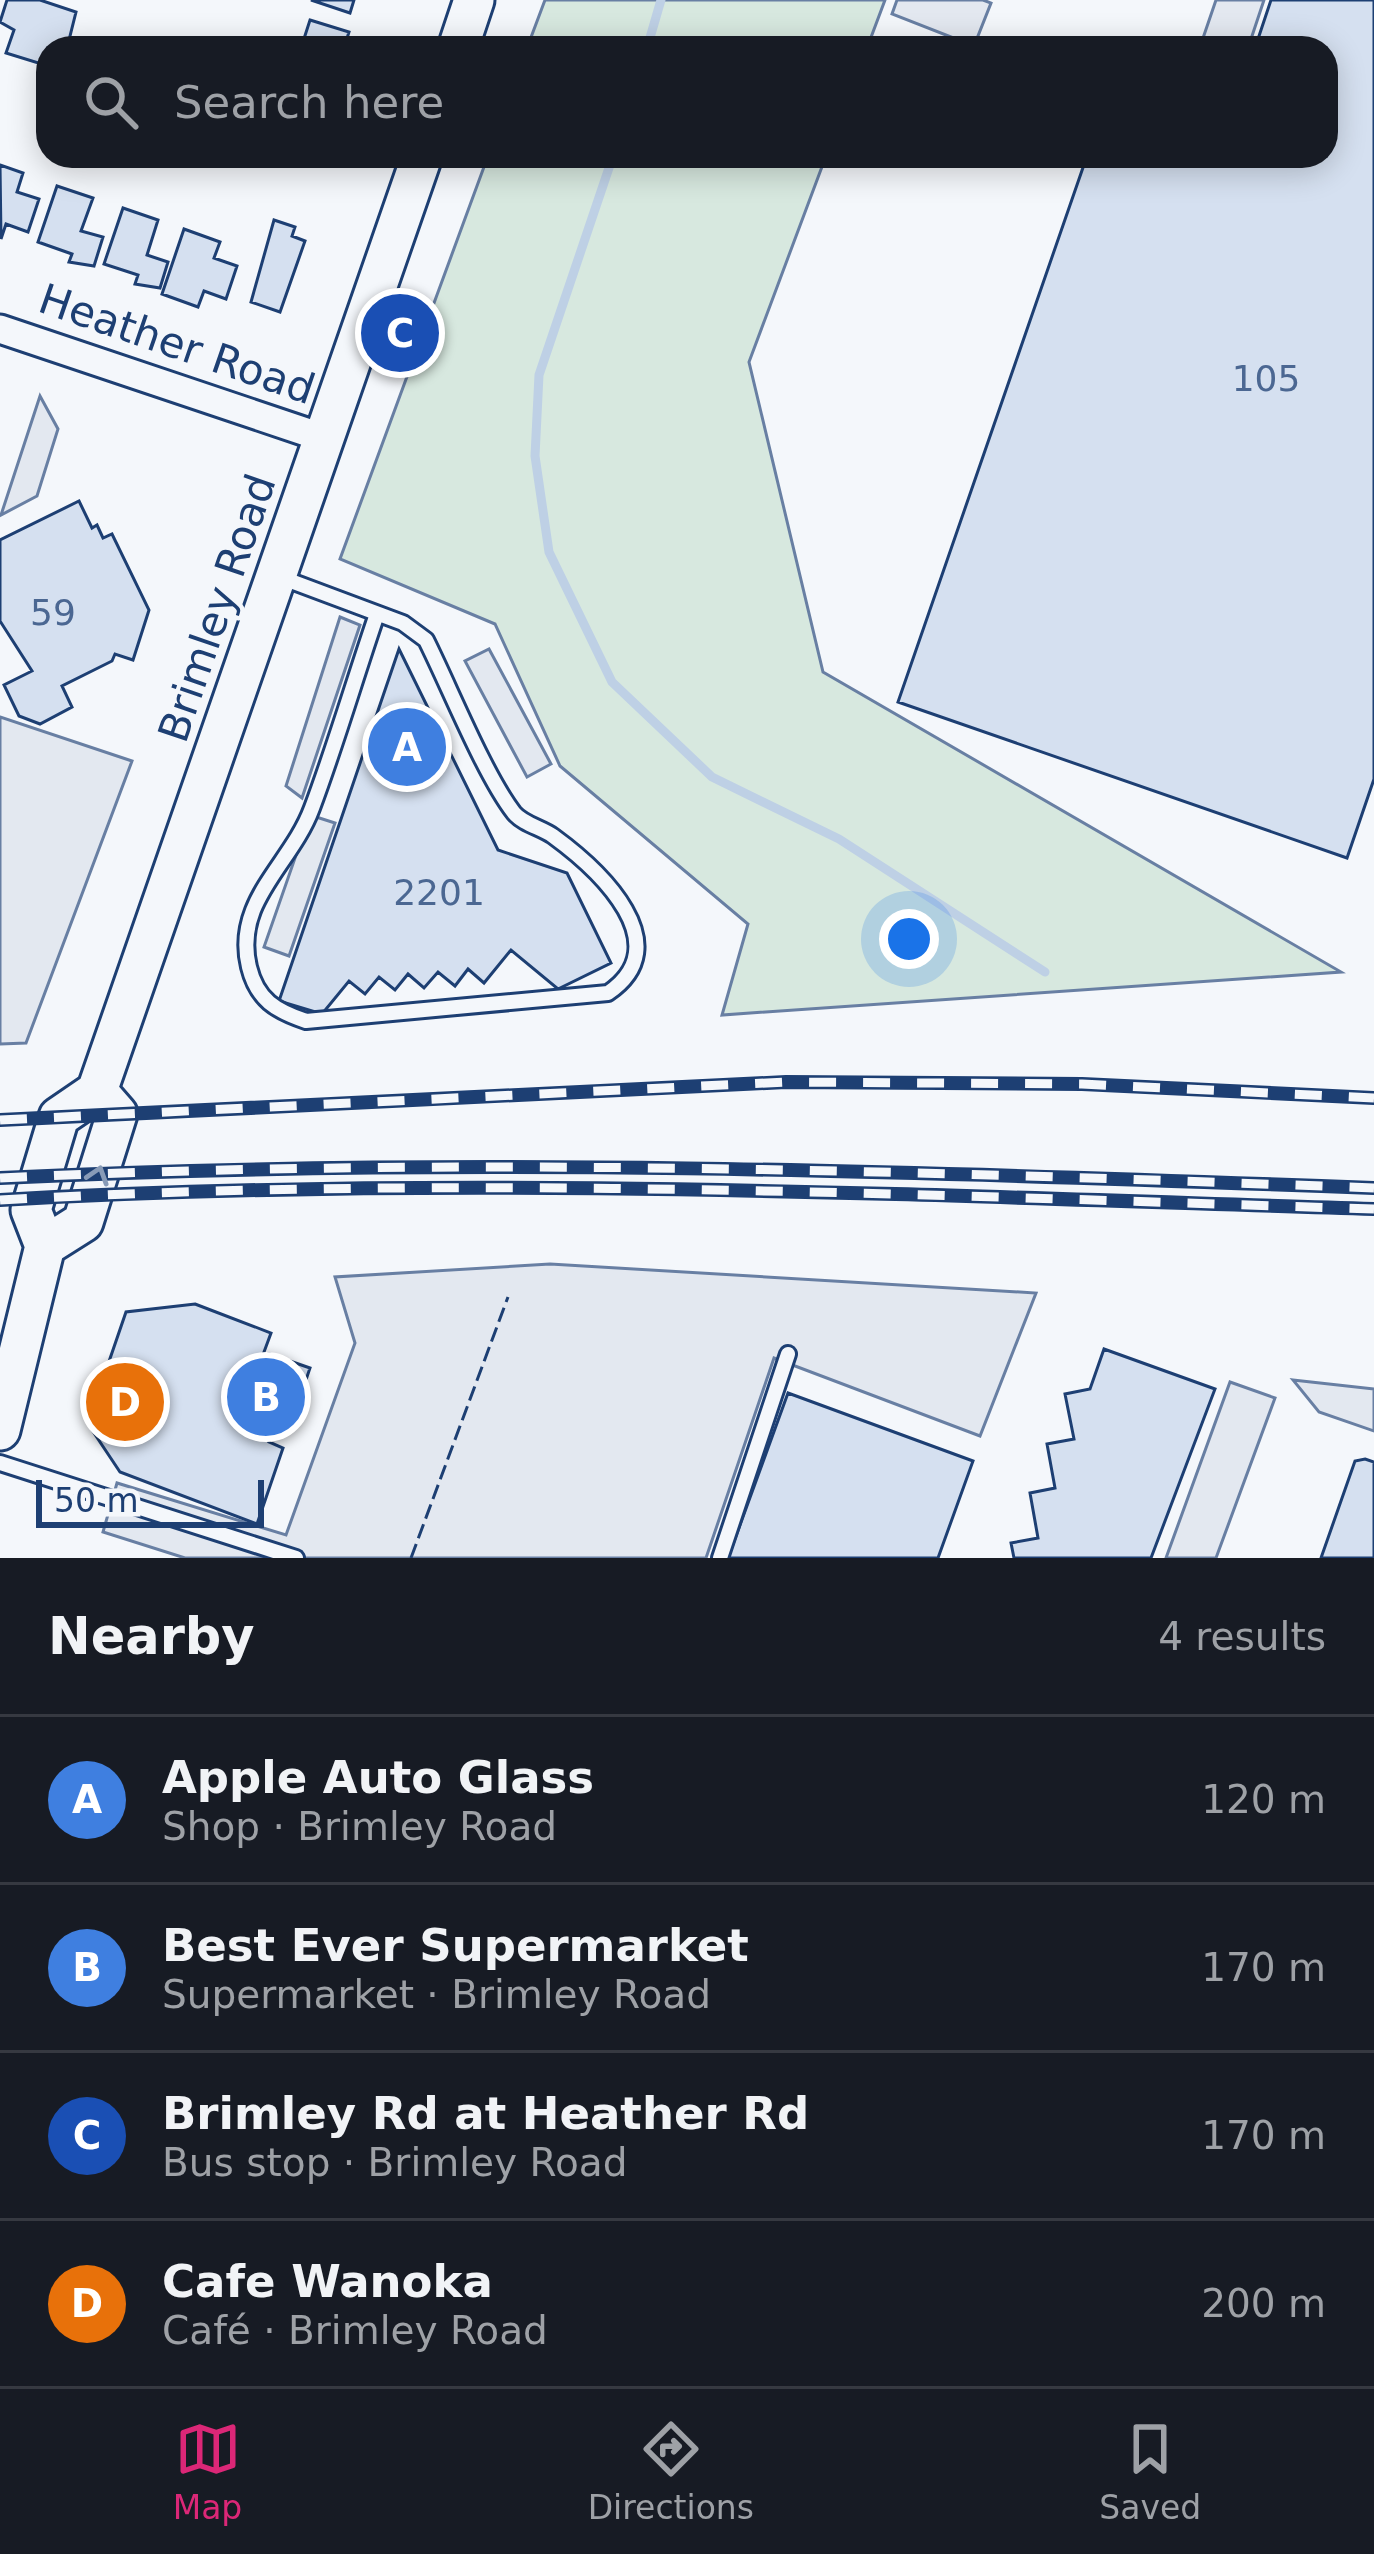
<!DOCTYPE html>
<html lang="en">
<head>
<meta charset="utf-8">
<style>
  body { margin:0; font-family:"DejaVu Sans",sans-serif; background:#242831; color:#f1f3f6 }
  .scale { position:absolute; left:36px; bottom:30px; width:228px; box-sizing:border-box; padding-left:12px; border:6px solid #1d3f73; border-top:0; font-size:33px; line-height:42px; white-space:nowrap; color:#1d3f73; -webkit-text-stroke:9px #f4f7fb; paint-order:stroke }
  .you { position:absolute; left:909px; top:939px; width:42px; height:42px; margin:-30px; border:9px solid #fff; border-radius:50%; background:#1a73e8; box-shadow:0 0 0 18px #1a73e833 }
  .badge { display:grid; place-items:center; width:78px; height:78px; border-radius:50%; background:#db2777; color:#fff; font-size:39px; font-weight:700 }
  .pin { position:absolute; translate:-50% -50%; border:6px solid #fff; box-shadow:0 3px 12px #0006 }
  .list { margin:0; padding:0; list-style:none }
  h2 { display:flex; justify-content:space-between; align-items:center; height:156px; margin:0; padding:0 48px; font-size:51px }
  h2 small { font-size:39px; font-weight:400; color:#9ea1a6 }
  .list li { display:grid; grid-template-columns:78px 1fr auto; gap:36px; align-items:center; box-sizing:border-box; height:168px; padding:0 48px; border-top:3px solid #363941 }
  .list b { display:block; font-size:45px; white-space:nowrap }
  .list p { margin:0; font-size:39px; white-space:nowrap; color:#9ea1a6 }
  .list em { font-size:39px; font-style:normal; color:#9ea1a6 }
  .icon { flex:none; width:66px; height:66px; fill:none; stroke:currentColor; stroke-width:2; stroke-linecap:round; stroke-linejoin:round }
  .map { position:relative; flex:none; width:1374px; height:1558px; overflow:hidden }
  .search { position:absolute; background:#171b24; box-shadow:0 6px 30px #0003; left:36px; right:36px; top:36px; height:132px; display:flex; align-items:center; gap:30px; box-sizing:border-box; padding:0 42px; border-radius:36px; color:#9ea1a6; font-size:45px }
  .sheet { height:828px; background:#171b24 }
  nav { display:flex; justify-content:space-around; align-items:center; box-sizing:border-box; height:168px; border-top:3px solid #363941; background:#171b24; font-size:33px; color:#9ea1a6 }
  nav a { display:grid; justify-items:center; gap:6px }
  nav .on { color:#db2777 }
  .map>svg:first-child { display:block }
</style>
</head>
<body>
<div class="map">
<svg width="1374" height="1558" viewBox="0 0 1374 1558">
  <rect width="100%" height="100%" fill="#f4f7fb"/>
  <!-- green -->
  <path fill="#d7e8df" stroke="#687fa3" stroke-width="3" d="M545 0H885L867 48H527Z
    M488 156H826L749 362 823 672 1341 972 722 1015 748 924 560 766 495 624 340 559Z"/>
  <!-- parking -->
  <path fill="#e3e8f0" stroke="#687fa3" stroke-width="3" d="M897 0H983L991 3 974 46 892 14Z
    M1216 0H1264L1248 48 1202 41Z
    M40 396 58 429 37 496 1 515Z
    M340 617 360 625 302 798 286 786Z
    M489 649 551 764 527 777 465 661Z
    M0 717 132 761 26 1043 0 1044Z
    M310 815 335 823 289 956 264 947Z
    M550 1264 1036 1293 980 1436 774 1358 706 1558H185L103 1532 117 1483 286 1535 355 1343 335 1277Z
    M1293 1380 1374 1389V1431L1319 1412Z
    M1230 1382 1275 1398 1216 1558H1166Z"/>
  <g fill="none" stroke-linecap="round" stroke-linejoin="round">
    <!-- stream -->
    <path stroke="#bed0e5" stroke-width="9" d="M647 48 661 0
      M613 156 539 375 535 456 549 552 612 682 712 777 839 839 1045 972"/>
  </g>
  <!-- building -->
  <path fill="#d5e0f0" stroke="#1d3f73" stroke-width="3" d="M7 0H40L76 12 67 48H48V66L6 53 14 30 0 22Z
    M311 0H354L350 13Z
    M1271 0H1374V779L1347 858 898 702 1087 156H1326V48H1255Z
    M310 20 349 32 344 48H301Z
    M0 165 23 173 17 192 39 199 28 232 6 224 1 239Z
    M57 186 93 198 81 231 103 237 94 266 69 262 72 254 38 242Z
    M123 208 158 220 147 255 168 262 160 288 135 284 138 275 104 264Z
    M274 220 295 227 292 236 305 241 280 312 251 302Z
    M184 229 220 242 214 258 237 266 226 299 204 291 198 307 162 294Z
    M79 501 92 528 97 525 103 538 112 534 149 610 133 660 115 654 112 661 62 686 72 707 40 724 19 716 4 685 32 671 0 621V540Z
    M399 649 498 850 567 873 611 963 558 989 511 950 484 983 468 969 455 986 438 972 424 988 408 974 395 990 379 977 365 994 349 981 322 1014 279 1001Z
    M195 1304 271 1333 264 1352 310 1368 289 1430 275 1426 269 1442 283 1448 257 1524 120 1472 92 1430 99 1427 91 1414 126 1312Z
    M1104 1349 1215 1389 1151 1558H1014L1011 1543 1038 1538 1030 1493 1055 1488 1047 1444 1074 1439 1065 1394 1090 1389Z
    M788 1393 973 1461 938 1558H728Z
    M1365 1459 1374 1462V1558H1321L1355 1461Z"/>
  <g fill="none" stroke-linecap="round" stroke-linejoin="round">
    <!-- service casing -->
    <g stroke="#1d3f73" stroke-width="20">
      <path id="service" d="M280 577 403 623 426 640C450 688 484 774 514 813 523 824 542 828 553 836 601 871 679 945 608 993L306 1021C276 1011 257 1000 249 967 233 901 291 865 312 808 336 744 355 678 377 614
        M0 1463 296 1558
        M720 1558 788 1354"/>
    </g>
    <!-- minor casing -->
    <g stroke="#1d3f73" stroke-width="33">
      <path id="minor" d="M0 329 327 439"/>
    </g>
    <!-- secondary casing -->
    <g stroke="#1d3f73" stroke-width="45">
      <path id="secondary" d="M458 48 474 0
        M45 1246 83 1222 117 1114 97 1091
        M0 1430 45 1246 31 1210 59 1117 97 1091 422 156"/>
    </g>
    <!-- service -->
    <use href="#service" stroke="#f4f7fb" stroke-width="14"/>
    <!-- minor -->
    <use href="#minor" stroke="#f4f7fb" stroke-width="27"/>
    <!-- secondary -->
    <use href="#secondary" stroke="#f4f7fb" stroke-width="39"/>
    <!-- rail casing -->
    <g stroke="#1d3f73" stroke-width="14">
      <path id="rail" d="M0 1120 786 1082 1082 1084 1374 1098
        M0 1178C459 1156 915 1171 1374 1188
        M0 1200C459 1174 915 1195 1374 1209"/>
    </g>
    <!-- rail -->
    <use href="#rail" stroke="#f4f7fb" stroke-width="9" stroke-dasharray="27" stroke-linecap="butt"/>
    <!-- fence -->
    <path stroke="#1d3f73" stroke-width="3" stroke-dasharray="15 6" stroke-linecap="butt" d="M411 1558 508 1297"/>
  </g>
  <!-- one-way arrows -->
  <defs><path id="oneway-chevron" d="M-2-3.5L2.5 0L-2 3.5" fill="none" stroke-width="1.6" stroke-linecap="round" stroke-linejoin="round" transform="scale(3)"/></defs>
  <use stroke="#889bb7" href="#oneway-chevron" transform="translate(98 1175) rotate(-72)"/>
  <g text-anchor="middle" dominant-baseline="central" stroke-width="9" stroke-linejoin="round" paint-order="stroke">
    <!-- number labels -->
    <g font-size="36" fill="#4b6792">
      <text x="1266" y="378">105</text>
      <text x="53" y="612">59</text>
      <text x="439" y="892">2201</text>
    </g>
    <!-- street labels -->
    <g font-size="42" fill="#1d3f73" stroke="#f4f7fb">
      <text transform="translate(177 344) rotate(19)">Heather Road</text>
      <text transform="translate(217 608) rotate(-71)">Brimley Road</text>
    </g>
  </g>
</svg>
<div class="scale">50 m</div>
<div class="you"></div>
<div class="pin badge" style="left:407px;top:747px;background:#3f7fe0">A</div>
<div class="pin badge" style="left:266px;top:1397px;background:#3f7fe0">B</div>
<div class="pin badge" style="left:400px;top:333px;background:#1a4fb4">C</div>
<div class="pin badge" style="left:125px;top:1402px;background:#e8710a">D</div>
<div class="search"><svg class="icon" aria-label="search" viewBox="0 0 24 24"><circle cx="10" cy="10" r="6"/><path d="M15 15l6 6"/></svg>Search here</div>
</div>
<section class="sheet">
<h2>Nearby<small>4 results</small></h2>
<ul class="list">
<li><span class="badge" style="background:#3f7fe0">A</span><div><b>Apple Auto Glass</b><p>Shop · Brimley Road</p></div><em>120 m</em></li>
<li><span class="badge" style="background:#3f7fe0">B</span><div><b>Best Ever Supermarket</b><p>Supermarket · Brimley Road</p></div><em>170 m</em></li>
<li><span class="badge" style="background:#1a4fb4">C</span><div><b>Brimley Rd at Heather Rd</b><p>Bus stop · Brimley Road</p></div><em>170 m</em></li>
<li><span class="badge" style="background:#e8710a">D</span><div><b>Cafe Wanoka</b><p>Café · Brimley Road</p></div><em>200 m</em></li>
</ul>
</section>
<nav>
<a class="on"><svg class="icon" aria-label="map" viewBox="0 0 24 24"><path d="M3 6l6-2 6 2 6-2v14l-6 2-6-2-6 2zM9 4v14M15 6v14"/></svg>Map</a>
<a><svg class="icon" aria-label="directions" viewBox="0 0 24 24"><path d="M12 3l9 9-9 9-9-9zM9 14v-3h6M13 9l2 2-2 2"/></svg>Directions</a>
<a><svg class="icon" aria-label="saved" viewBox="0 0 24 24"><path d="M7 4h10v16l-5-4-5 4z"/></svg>Saved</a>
</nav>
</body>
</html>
